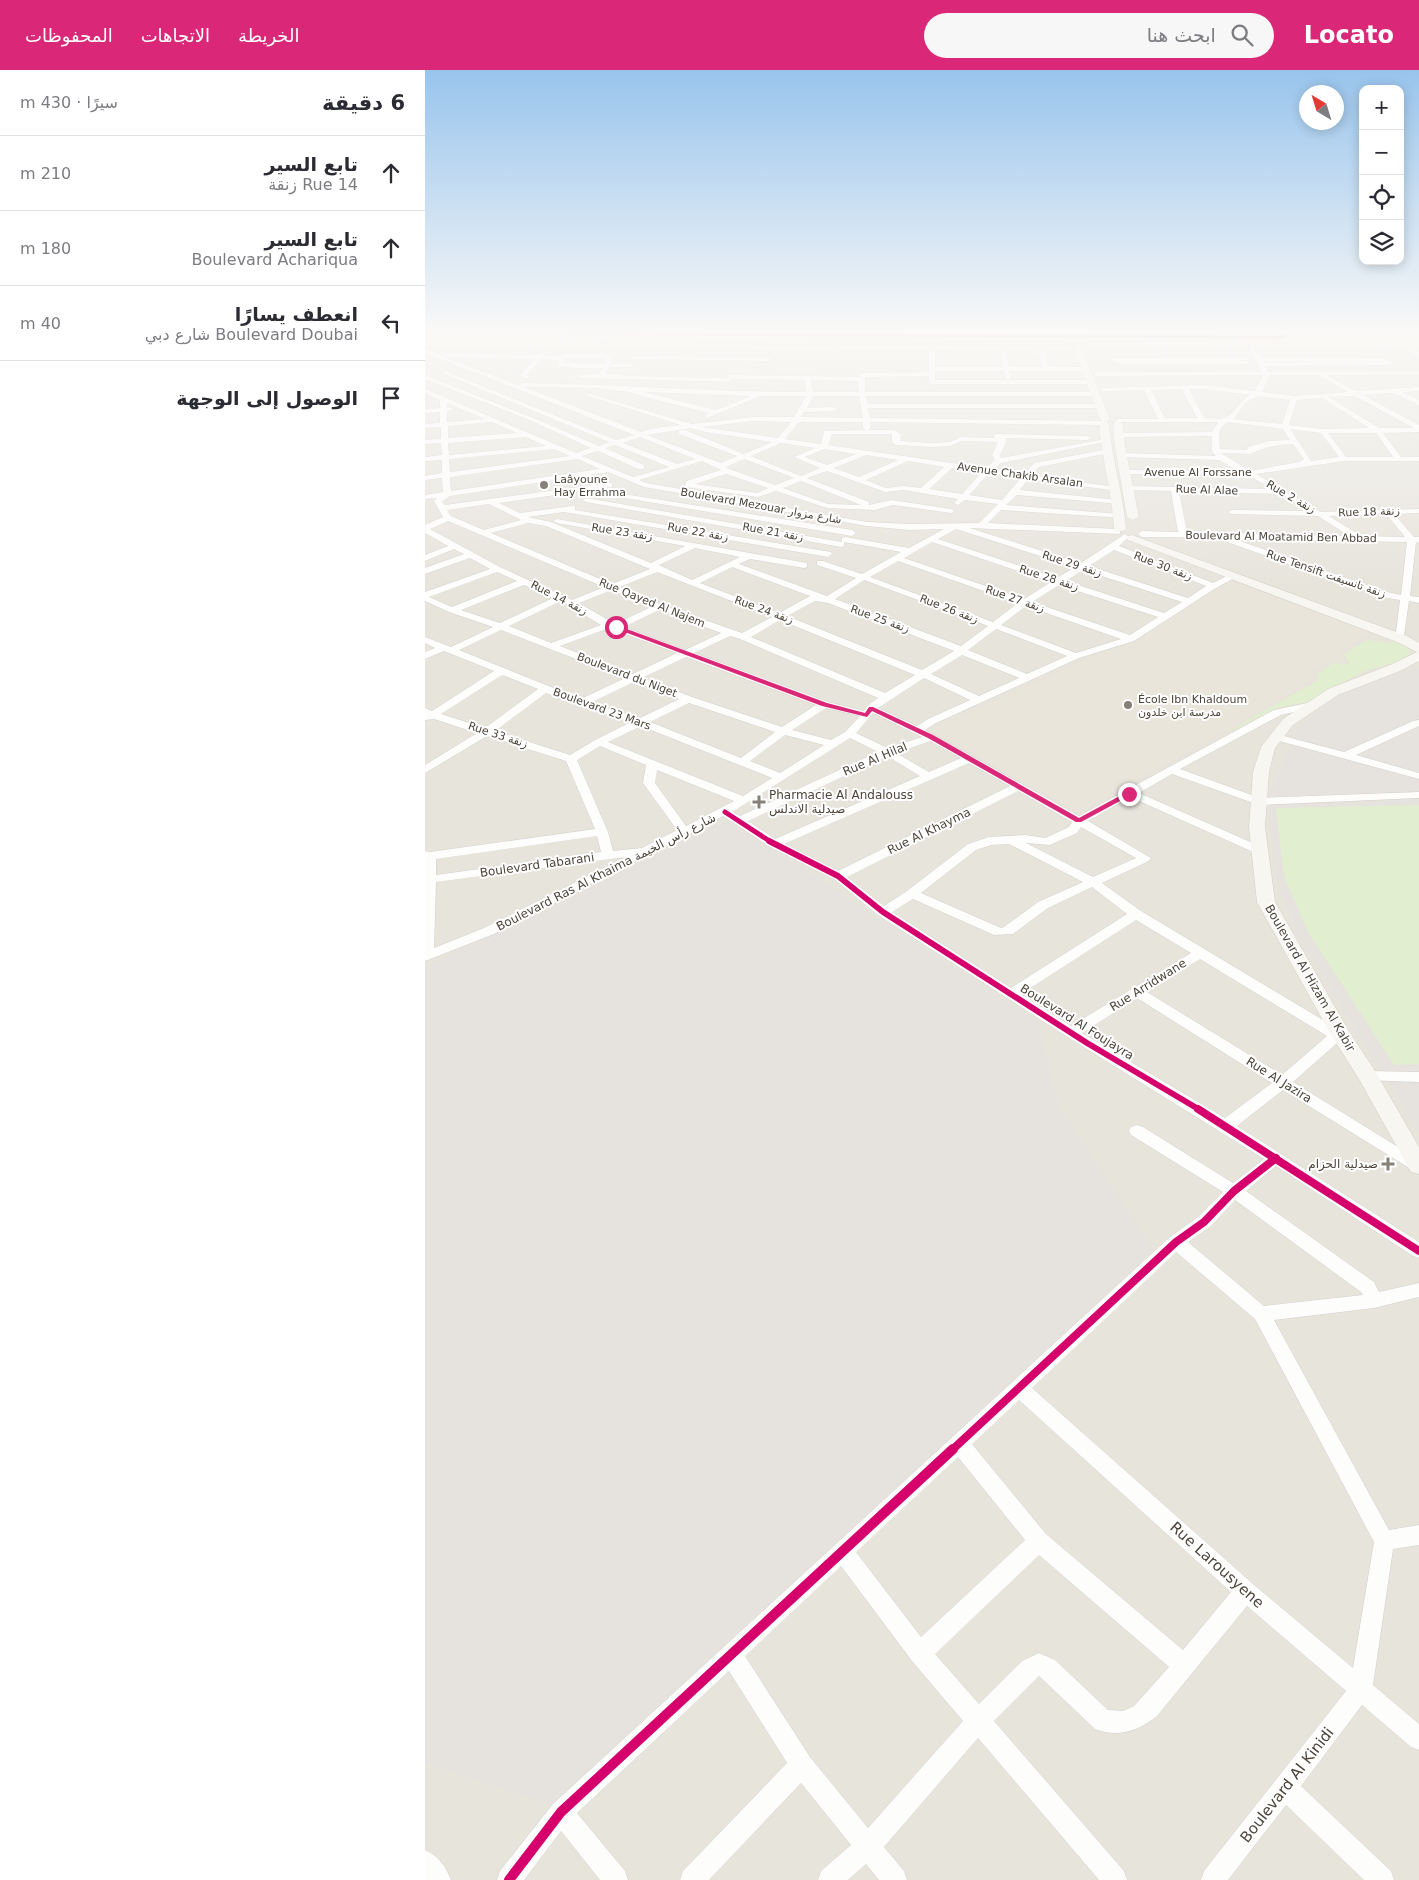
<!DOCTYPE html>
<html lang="ar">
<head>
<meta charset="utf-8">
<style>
  body { margin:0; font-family:"DejaVu Sans",Cairo,sans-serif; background:#f7f7f7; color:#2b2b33; direction:rtl }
  .controls { position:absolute; right:15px; top:15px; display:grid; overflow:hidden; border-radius:10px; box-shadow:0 2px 12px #0003 }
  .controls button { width:45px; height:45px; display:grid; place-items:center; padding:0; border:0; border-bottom:1px solid #e1e1e2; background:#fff; color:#2b2b33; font:25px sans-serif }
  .compass { position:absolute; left:874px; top:15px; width:45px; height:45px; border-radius:50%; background:#fff; box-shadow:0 2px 12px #0003; rotate:322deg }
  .stop { position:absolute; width:15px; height:15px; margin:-11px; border:4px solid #db2777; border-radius:50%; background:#fff }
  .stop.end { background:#db2777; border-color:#fff; box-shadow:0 1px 5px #0008 }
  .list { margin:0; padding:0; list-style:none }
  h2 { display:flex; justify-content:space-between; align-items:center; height:65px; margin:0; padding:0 20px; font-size:21px }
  h2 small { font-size:16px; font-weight:400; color:#7c7c81 }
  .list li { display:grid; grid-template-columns:32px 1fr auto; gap:15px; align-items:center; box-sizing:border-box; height:75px; padding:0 20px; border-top:1px solid #e1e1e2 }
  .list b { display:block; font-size:19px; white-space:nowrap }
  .list p { margin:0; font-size:16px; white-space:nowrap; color:#7c7c81 }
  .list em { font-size:16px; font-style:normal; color:#7c7c81 }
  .icon { flex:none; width:28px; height:28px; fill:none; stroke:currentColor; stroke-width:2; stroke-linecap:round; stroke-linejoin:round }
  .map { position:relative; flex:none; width:994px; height:1810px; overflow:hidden; direction:ltr }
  header { display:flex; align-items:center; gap:30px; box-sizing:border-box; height:70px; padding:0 25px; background:#db2777; color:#fff }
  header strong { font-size:24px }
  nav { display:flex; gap:28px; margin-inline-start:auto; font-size:18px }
  .search { width:350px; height:45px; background:#f7f7f7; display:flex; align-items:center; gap:12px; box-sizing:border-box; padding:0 18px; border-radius:28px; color:#7c7c81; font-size:19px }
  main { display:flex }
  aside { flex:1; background:#fff }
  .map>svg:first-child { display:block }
</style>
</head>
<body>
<header>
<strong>Locato</strong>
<div class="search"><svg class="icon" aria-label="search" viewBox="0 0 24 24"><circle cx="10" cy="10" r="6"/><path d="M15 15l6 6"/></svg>ابحث هنا</div>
<nav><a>الخريطة</a><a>الاتجاهات</a><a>المحفوظات</a></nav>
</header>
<main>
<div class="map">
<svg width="994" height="1810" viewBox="0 0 994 1810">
  <rect width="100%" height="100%" fill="#f4f2ee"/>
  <!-- residential -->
  <path fill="#e7e4dc" d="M0 261H994V1810H0Z"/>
  <!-- industrial -->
  <path fill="#e6e2de" d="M994 598V1061L874 866 851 808 842 730 873 658 904 633 945 611Z
    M303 750 613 952 633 1035 728 1179 534 1373 134 1737 0 1693V897Z"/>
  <!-- education -->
  <path fill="#eae5da" d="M803 510 942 561 941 565 915 581 920 590 915 591 906 590 886 601 889 610 654 742 505 660 676 583 711 572 730 559 750 540Z"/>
  <!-- green -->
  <path fill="#e1eecf" d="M0 265 870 269 873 268 871 265 994 266V274L0 268Z
    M943 570 963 573 970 570 984 578 985 588 937 602 883 632 851 638 812 658 801 662 894 610 892 604 908 593 924 594 919 584Z
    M994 735V994L969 995 883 862 859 806 851 738Z"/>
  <!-- parking -->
  <path fill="#e6e3df" d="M984 603 994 608V639L958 648 925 629Z"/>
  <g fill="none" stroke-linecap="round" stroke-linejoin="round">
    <!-- minor casing -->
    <g stroke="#d2d0cb" stroke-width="1">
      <path id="minor" d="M0 261 856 265 862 262 865 264 857 269 0 265Z
        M507 275 510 277V297H578L575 277 578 275 581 277 584 297H617L612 277 615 275 618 277 624 297H659L662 299 659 301H585L586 308 583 310 580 308 579 301H510V310H664L667 312 664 314H507L504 312V306L440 307V322H669L672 324 669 326H441L443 334H675L678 336 675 338H443L445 348 681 351 682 353 678 355 445 352 446 358 443 360H469L476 364 475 371 507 373 525 372 536 367 570 368 568 366 572 364 662 366 666 368 662 370 580 368 582 370 575 385 576 388 681 369 685 371 576 393 569 399 599 404 609 393 684 379V383L614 397 606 405 690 417H693V421L603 409 595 420 693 430H696V434L592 425 581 435 695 444H698V448L576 440 563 453 692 459 695 460V464L544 458 656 493 700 464 704 467 694 476 788 513 806 504 809 503 813 506 791 518 709 571 654 588 511 653 500 660 654 746 849 640 887 632 891 633 892 635 891 637 856 645 755 699 835 728 994 722V728L834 735 747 704 714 723 839 778 841 781 839 784 835 785 705 727 663 751 726 788 724 791 677 813 716 841 913 959 920 960 922 963 920 966 868 1012 994 1090V1104L858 1020 812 1056 994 1172V1188L988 1186 851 1096 821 1121 949 1212 954 1222 994 1213V1227L949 1238 849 1250 964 1460 994 1455V1475L968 1479 948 1615 994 1654V1680L986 1677 937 1635 876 1716 966 1801 969 1810H939L861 1735 803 1810H776L779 1801 921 1621 822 1536 732 1646C714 1661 692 1668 670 1659L614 1606 569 1651 699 1801 702 1810H674L553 1668 459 1777 479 1801 482 1810H454L441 1794 423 1810H393L396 1801 426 1775 376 1713 284 1810H255L258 1801 362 1693 304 1601 152 1743 200 1801 203 1810H175L136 1761 99 1810H72L75 1801 128 1734 745 1167 773 1147 798 1122 706 1065 704 1061 706 1057 712 1055 718 1057 808 1113 839 1089 641 966 453 845 409 809 345 777 298 746 69 864 0 891V781L5 782 170 759 141 691 62 666 0 703V695L52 663 9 649 0 650V638L7 641 69 601 19 581 0 589V582L10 578 0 573V567L26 577 68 557 24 542 0 531V522L65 499 45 488 0 504V498L39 484 29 479 0 491V485L23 476 0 463V455L18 447 9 431 12 428 0 429V425L18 422 17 408 0 410V406L17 403V390L0 391V387L17 385 16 373 0 374V370L16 369V357L0 358V354L15 353V342L0 343V339L15 338V330L0 323V319L151 383 166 378 102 349 0 309V305L106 347 174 376 184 372 15 302 20 301 191 370 209 365 0 283V279L19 286 21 283 112 285 117 282 120 284 119 286H137L140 284H182L187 287 186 294H207V296L205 297H185L180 304H196L199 306 302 308 305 305 434 307 437 303 504 302V277ZM20 287 109 289 95 305 101 309 104 307 102 305 116 289 134 290 132 295 148 298H178L174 304 154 305V307L156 308 304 312 307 309 380 310 381 322C286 322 191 314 96 313L93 315ZM142 288H181L180 294 138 293ZM386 310 433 311 434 322H388ZM99 317 172 318 204 322 231 330 284 343 279 346 282 348 331 328 332 326H381L369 347H329L267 354 165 324 160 325 256 355 230 358 216 362ZM219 322 326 326 291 340ZM388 326H434L438 348 376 347 379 342 409 341 412 339 409 337 382 338ZM22 333 60 349 22 352V341L30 339 22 337ZM329 351 366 352 353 368 277 357ZM67 352 92 363 23 368V356ZM374 352H438V358L441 360 399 361 396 374 360 369ZM266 358 280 362 347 372 319 384 260 360H254V364L312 386 296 393 222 365ZM407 364H467V372L471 375 507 377 526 376 537 371 573 372 567 385 570 390 561 398 403 375ZM101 367 121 376 24 385 23 373ZM215 367 270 389 252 394 198 373ZM356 373 390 378 369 387 395 398 376 406 326 386ZM190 375 244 397 208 407 157 386 173 381 213 399H219V395L180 378ZM129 379 145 386 25 402 24 389ZM399 379 431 384 402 395 380 387ZM441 385 473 390 434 407 409 398ZM153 389 175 399 26 421 25 407ZM319 389 369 408 350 415 304 399 301 397ZM277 391 296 400 261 411 260 417 333 427 351 421 402 438 450 440 468 435 526 443 530 441 526 439 467 430 444 435V432L382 408 402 401 460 422 478 420 533 429 529 433 533 435 540 430 573 434 554 453 484 454 442 452 221 413 214 410ZM483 391 519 397 496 418 478 416 461 418 441 410ZM527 398 557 402 537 424 504 419ZM183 402 219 417 442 456 484 460 519 459 484 478 420 467 417 468V472L161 428 157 430 161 432 416 477 419 476V472L476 482 437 504 398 491H392V495L431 508 402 526 314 494 325 489 379 498 382 497V493L132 449 128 451 132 453 260 476 226 493 126 452 103 447 139 442 403 487 407 484 406 482 150 440V436H147L95 443 74 433 187 417V413H184L20 435 17 432 25 426ZM564 403 596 408 577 430 544 425ZM301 404 343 418 332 423 270 414ZM376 411 436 435 403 434 358 418ZM64 434 96 450 59 460 26 446 22 440ZM23 451 179 517 147 530 75 497 5 459ZM103 453 121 456 225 499 187 514 66 463ZM531 459 650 497 632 508 513 469ZM507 472 626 512 599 529 479 488ZM270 478 315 487 267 510 234 495ZM689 480 781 516 763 528 664 496ZM473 491 593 533 568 552 445 507ZM307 497 385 526 354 543 275 513ZM658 500 757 532 739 543 641 511ZM72 502 92 511 27 537 4 527ZM232 502 347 547 317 563 237 535 195 517ZM439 510 563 556 536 576 410 529ZM99 515 128 528 75 553 36 540ZM634 515 733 547 705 565 607 532ZM187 520 226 537 190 554 154 533ZM136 531 176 555 126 573 84 556ZM390 531 403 533 529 581 497 600 362 546ZM601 536 696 569 651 583 576 555ZM234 540 296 563 260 580 199 557ZM355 550 490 605 460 623 326 567ZM184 558 252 583 208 604 135 576ZM571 559 642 586 602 604 543 580ZM76 560 200 608 156 629 34 580ZM305 566 315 569 453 628 442 636 439 641 403 632 269 583ZM537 585 594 608 554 626 506 604ZM261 587 391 635 357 657 267 627 217 608ZM77 605 113 619 60 658 16 644ZM499 608 545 630 503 649 492 656 453 638ZM209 612 254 629 215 648 165 633ZM121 623 152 635 206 652 170 670 145 685 70 661ZM264 633 350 662 316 688 225 652ZM401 638 435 646 420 662 406 670 367 660ZM448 643 497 667 463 678 431 663ZM216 656 347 708 318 726 183 672ZM360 665 399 675 355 703 325 691ZM425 668 453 682 315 746 307 742ZM505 671 536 688 504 702 471 683ZM175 676 221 695 218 713 252 760 217 778 188 781 183 762 152 690ZM462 686 495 706 350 769 323 751ZM544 693 585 716 413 801 359 774ZM232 700 309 731 261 756 230 713ZM593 721 647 752 644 757 620 768 600 765 564 767 543 774 482 821 459 836 422 807ZM656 757 711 788 668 807 601 773 625 775 652 763ZM172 766 176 782 11 805V789ZM584 774 658 812 613 832 579 857 576 858 496 823 551 780 566 775ZM201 787 59 858 9 878 11 812ZM667 817 702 844 586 918 467 842 488 829 569 865 588 864 623 838ZM711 850 766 883 646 956 596 924ZM775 889 902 966 857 1005 722 922ZM712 928 847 1013 800 1048 657 963ZM810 1130 936 1222 938 1225 839 1236 763 1172 785 1157ZM751 1182 830 1249 949 1472 928 1598 828 1514 607 1318ZM594 1330 806 1522 758 1580 621 1464 547 1374ZM533 1387 600 1470 496 1567 431 1482ZM614 1485 744 1597 709 1636 698 1641 683 1640 630 1590 614 1583 597 1591 554 1634 510 1584ZM416 1496 487 1591 538 1651 443 1758 385 1687 320 1586Z
        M828 277 836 287 956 288 969 293 966 295 841 296 844 302 994 301V305H901L931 321 994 317V321L978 322 994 330V335L968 323 938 325 994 355V362L958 363 976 387H994V391H919L831 404 896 442 994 439V443L969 444 989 467H994V473L991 472 985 526 994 527V533L984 531 979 565 976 566 971 563 975 530 957 527 802 472V468L717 467 713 464 717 461 753 462 746 421 704 420 700 418 701 416 848 419 822 405 697 404 696 402 700 400 813 401 794 390 694 387 693 385 697 383 791 386 787 381V366L693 367 689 365 693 363 787 362 793 352H691L689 351 693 349H733L719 320 678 321 675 319 676 318 780 315 830 321 838 305 672 306 669 304 672 302H837L825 279ZM838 291 910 292H838ZM845 305H893L923 322 869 326 837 322ZM757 319 772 348H740L726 320ZM764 319H780L825 325C814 331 811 342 802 347 797 350 785 348 779 348ZM833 326 865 330 857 354 809 349 821 332ZM929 326 989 358H954L904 327ZM896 328H897L944 358 898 359 864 355 872 330ZM803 352 858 359 865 370 844 371 823 377 822 380 795 379C794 368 792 358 803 352ZM865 359 896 363 914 387 886 391ZM903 363H951L968 387H921ZM868 374 879 389 874 392 825 401 796 383 825 384C839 377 851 375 868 374ZM754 422 857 424 885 441 807 440 803 442 807 444 893 446 924 466 762 462ZM961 444 980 467 936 466 904 446ZM809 469 982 472 976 525 962 522Z
        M983 279 994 282V286L983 281Z
        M207 286 344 287 347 289 344 291 205 289 204 288Z
        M820 287 822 288V290L809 291H823L825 292V294H694L685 290 688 288Z
        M173 420 427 460 431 463 427 466 176 424 172 422Z
        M994 650V656L931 685 994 703V709L847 669 846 667 851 664 919 682 988 651Z
        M943 1001 994 1002V1012L938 1010 936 1006 938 1002Z
        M0 1780C13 1785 21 1797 26 1810H0Z"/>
    </g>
    <!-- tertiary casing -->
    <g stroke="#d2d0cb" stroke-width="2">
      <path id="tertiary" d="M794 261H803L828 275 821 277Z"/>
    </g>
    <!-- secondary casing -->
    <g stroke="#d3cfc5" stroke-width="1">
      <path id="secondary" d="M650 278 657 280 685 349 681 352 684 354C687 390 698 423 701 459L699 461H691L689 459C687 423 677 390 674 354L678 351 675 349 649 280Z
        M693 351 698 354 700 377 714 447 708 450 702 447 690 377 688 354Z
        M707 465 982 566 994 573V591L975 601 913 625 868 655 850 678 844 702 840 757 850 832 923 960 950 1001 994 1077V1104L986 1102 934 1009 905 963 832 832 824 757 828 702 836 677 858 649 903 619 965 595 992 582 972 572 703 470 701 468 703 466Z"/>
    </g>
    <!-- primary casing -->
    <g stroke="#d6cebb" stroke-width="1">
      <path id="primary" d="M667 271 994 273V279L664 276 662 274Z
        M0 272 404 275 409 278 404 281 0 278Z
        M418 275H644L649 278 644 281 415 280 413 278Z"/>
    </g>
    <!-- minor -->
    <use href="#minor" fill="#fdfdfc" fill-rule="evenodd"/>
    <!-- tertiary -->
    <use href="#tertiary" fill="#fdfdfc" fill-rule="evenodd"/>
    <!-- secondary -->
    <use href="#secondary" fill="#f7f6f1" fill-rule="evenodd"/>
    <!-- primary -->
    <use href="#primary" fill="#f2efe6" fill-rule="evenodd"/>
    <!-- cycleway-far4 casing -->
    <g stroke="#fff" stroke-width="4.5">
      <path id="cycleway-far4" d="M0 263 857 267 862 264"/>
    </g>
    <!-- cycleway-far3 casing -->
    <g stroke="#fff" stroke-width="8">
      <path id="cycleway-far3" d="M300 742 346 772"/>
    </g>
    <!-- cycleway-far2 casing -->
    <g stroke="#fff" stroke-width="9">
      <path id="cycleway-far2" d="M344 771 413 806 458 842 662 973 775 1040"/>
    </g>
    <!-- cycleway-far1 casing -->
    <g stroke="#fff" stroke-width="11">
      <path id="cycleway-far1" d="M773 1039 994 1181
        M527 1380 751 1172 779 1152 809 1121 851 1088"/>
    </g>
    <!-- cycleway casing -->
    <g stroke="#fff" stroke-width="13">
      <path id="cycleway" d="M84 1810 136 1742 528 1379"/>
    </g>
    <!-- cycleway-far4 -->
    <use href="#cycleway-far4" stroke="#d6006c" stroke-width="3"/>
    <!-- cycleway-far3 -->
    <use href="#cycleway-far3" stroke="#d6006c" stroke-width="5"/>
    <!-- cycleway-far2 -->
    <use href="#cycleway-far2" stroke="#d6006c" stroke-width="6"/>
    <!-- cycleway-far1 -->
    <use href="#cycleway-far1" stroke="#d6006c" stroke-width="8"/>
    <!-- cycleway -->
    <use href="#cycleway" stroke="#d6006c" stroke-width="10"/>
  </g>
  <!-- sky -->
  <linearGradient id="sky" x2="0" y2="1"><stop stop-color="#98c4ec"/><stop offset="0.51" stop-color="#faf9f7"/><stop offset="1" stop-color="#faf9f7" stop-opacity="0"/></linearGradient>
  <rect width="994" height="514" fill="url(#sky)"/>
  <!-- route -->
  <path fill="#db2777" d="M191 555 402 633 440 643 444 637H448L508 665 654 748 702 722 708 724 656 752H651L503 668 447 641 442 647 397 636 189 558Z"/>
  <!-- markers -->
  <g fill="#868178" stroke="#fff" stroke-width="2">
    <circle cx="119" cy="415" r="5"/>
    <circle cx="703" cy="635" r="5"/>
    <path d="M331.5 724.5h5v5h5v5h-5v5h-5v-5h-5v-5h5z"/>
    <path d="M960.5 1086.5h5v5h5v5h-5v5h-5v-5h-5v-5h5z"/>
  </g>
  <g text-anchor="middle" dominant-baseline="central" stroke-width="4" stroke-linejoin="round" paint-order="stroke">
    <!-- far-street labels -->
    <g font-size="11" fill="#4b4439" stroke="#fff">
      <text x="773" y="402">Avenue Al Forssane</text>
      <text transform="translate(595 405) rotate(8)">Avenue Chakib Arsalan</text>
      <text transform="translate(782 420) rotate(2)">Rue Al Alae</text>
      <text transform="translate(866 427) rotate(30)">Rue 2 زنقة</text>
      <text transform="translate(336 436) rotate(10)">Boulevard Mezouar شارع مزوار</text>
      <text transform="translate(944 442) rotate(-2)">Rue 18 زنقة</text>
      <text transform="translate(197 462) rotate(9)">Rue 23 زنقة</text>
      <text transform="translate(273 462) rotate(10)">Rue 22 زنقة</text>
      <text transform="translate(348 462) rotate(10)">Rue 21 زنقة</text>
      <text transform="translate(856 467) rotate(1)">Boulevard Al Moatamid Ben Abbad</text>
      <text transform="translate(647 494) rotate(18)">Rue 29 زنقة</text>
      <text transform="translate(738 496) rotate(21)">Rue 30 زنقة</text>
      <text transform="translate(901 504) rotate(19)">Rue Tensift زنقة تانسيفت</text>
      <text transform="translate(624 508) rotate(18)">Rue 28 زنقة</text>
      <text transform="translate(134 528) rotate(27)">Rue 14 زنقة</text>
      <text transform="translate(590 529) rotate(19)">Rue 27 زنقة</text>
      <text transform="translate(227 533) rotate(22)">Rue Qayed Al Najem</text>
      <text transform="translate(524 539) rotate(21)">Rue 26 زنقة</text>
      <text transform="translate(339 540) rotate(20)">Rue 24 زنقة</text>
      <text transform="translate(455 549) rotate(20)">Rue 25 زنقة</text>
      <text transform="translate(202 605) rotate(21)">Boulevard du Niget</text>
      <text transform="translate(177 639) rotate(20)">Boulevard 23 Mars</text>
      <text transform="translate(73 665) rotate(18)">Rue 33 زنقة</text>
    </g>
    <!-- far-poi labels -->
    <g font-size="11" fill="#4b4439" stroke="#fff" text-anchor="start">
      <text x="129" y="409">Laâyoune<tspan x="129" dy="13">Hay Errahma</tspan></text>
      <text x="713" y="629">École Ibn Khaldoum<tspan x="713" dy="13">مدرسة ابن خلدون</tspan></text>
    </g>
    <!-- street labels -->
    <g font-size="12" fill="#4b4439" stroke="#fff">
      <text transform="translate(450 689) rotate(-23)">Rue Al Hilal</text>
      <text transform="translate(504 761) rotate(-26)">Rue Al Khayma</text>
      <text transform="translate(112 795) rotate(-8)">Boulevard Tabarani</text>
      <text transform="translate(181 802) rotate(-27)">Boulevard Ras Al Khaima شارع رأس الخيمة</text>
      <text transform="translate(885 908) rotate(60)">Boulevard Al Hizam Al Kabir</text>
      <text transform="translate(723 915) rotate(-32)">Rue Arridwane</text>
      <text transform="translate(652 952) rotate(32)">Boulevard Al Foujayra</text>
      <text transform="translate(854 1010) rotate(32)">Rue Al Jazira</text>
    </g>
    <!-- poi labels -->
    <g font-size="12" fill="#4b4439" stroke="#fff" text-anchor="start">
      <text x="344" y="725">Pharmacie Al Andalouss<tspan x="344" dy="14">صيدلية الاندلس</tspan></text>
      <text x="953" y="1094" text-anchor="end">صيدلية الحزام</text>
    </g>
    <!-- near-street labels -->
    <g font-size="15" fill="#4b4439" stroke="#fff">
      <text transform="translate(792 1495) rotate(42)">Rue Larousyene</text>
      <text transform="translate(862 1715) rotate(-52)">Boulevard Al Kinidi</text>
    </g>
  </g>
</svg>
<div class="controls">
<button>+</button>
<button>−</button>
<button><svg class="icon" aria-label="locate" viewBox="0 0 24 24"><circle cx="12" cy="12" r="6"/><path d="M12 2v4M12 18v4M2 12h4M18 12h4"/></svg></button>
<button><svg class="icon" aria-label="layers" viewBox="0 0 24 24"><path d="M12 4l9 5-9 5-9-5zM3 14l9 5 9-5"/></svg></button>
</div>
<svg class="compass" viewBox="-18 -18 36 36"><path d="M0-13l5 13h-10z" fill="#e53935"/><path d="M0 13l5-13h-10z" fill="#7c7c81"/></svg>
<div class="stop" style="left:191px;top:557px"></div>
<div class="stop end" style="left:704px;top:724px"></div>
</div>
<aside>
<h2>6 دقيقة<small>سيرًا · 430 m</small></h2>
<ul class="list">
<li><svg class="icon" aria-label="ahead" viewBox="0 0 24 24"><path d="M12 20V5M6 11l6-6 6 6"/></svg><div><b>تابع السير</b><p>Rue 14 زنقة</p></div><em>210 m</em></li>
<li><svg class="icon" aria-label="ahead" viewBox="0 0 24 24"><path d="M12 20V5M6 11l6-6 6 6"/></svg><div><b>تابع السير</b><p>Boulevard Achariqua</p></div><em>180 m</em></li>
<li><svg class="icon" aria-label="left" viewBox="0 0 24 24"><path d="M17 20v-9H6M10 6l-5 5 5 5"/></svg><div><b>انعطف يسارًا</b><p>Boulevard Doubai شارع دبي</p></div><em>40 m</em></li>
<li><svg class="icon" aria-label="arrive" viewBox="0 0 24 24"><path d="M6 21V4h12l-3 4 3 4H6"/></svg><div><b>الوصول إلى الوجهة</b></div></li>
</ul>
</aside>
</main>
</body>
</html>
